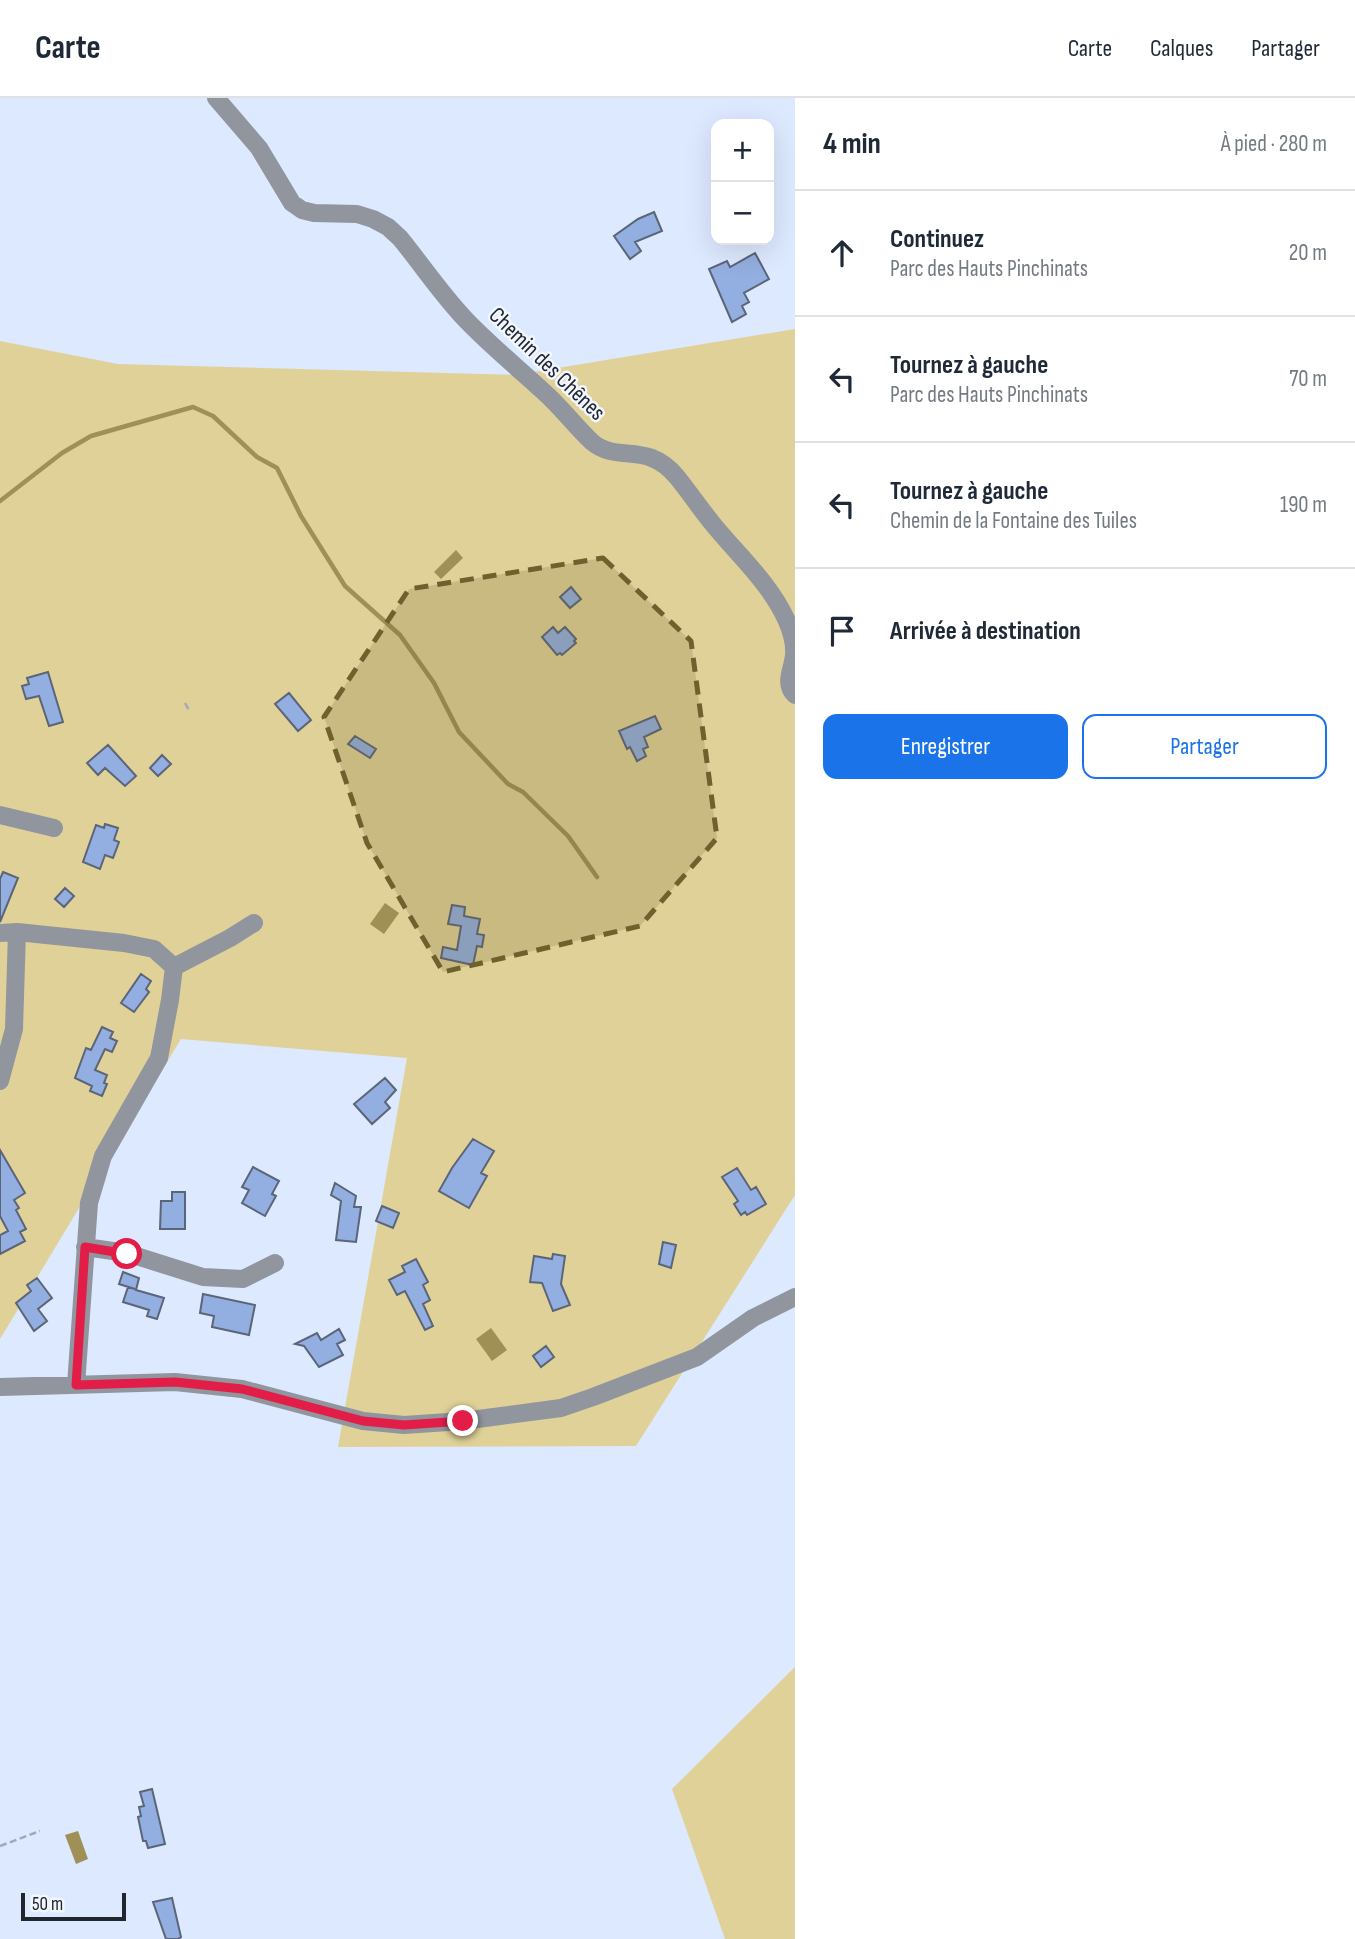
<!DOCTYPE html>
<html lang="fr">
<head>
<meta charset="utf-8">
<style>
  body { margin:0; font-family:"Sofia Sans Condensed",sans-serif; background:#f2f2f3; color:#1f2937 }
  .controls { position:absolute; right:21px; top:21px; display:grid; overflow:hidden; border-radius:14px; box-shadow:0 7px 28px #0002 }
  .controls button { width:63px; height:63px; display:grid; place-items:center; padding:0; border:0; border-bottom:2px solid #e0e1e3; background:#fff; color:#1f2937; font:35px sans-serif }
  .scale { position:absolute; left:21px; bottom:18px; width:105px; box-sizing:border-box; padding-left:7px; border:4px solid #21252d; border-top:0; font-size:19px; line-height:24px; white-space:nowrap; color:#21252d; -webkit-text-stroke:5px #f1f6ff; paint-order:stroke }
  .stop { position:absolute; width:21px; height:21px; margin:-16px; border:5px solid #e11d48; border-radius:50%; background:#fff }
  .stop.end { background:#e11d48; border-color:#fff; box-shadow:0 2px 7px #0008 }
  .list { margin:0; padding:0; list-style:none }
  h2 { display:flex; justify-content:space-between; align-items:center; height:91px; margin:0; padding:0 28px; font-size:30px }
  h2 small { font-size:23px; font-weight:400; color:#747a83 }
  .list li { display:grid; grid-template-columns:46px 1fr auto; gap:21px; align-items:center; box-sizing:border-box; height:126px; padding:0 28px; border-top:2px solid #e0e1e3 }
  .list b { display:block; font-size:26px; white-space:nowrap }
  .list p { margin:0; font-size:23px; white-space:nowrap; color:#747a83 }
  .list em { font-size:23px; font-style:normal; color:#747a83 }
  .actions { display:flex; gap:14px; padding:21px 28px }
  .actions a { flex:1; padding:16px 0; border:2px solid #1a73e8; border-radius:14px; text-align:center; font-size:24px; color:#1a73e8 }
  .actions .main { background:#1a73e8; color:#fff }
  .icon { flex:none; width:38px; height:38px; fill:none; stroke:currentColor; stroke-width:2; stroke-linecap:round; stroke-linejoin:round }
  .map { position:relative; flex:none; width:795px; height:1841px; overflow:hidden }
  header { display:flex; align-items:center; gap:42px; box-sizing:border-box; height:98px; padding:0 35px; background:#fff; border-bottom:2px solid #e0e1e3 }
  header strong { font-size:33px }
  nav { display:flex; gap:38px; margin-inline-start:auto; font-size:24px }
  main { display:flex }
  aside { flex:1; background:#fff }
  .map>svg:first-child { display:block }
</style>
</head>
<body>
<header>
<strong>Carte</strong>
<nav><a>Carte</a><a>Calques</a><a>Partager</a></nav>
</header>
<main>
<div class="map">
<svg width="795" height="1841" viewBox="0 0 795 1841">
  <rect width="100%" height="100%" fill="#dde9ff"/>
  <!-- green -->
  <path fill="#e0d198" d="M795 231V1097L636 1348 338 1349 407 960 181 941 0 1241V243L118 266 515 277Z
    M795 1569V1841H725L672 1691Z"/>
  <!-- water -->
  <path fill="#9f9056" d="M456 452 463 460 441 481 434 474Z
    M385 805 399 815 384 836 370 826Z
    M491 1230 507 1252 492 1263 476 1241Z
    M78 1733 88 1761 76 1766 65 1737Z"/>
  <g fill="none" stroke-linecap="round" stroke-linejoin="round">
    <!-- stream -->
    <path stroke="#9f9056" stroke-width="4.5" d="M0 403 62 355 91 338 193 309 213 318 257 359 277 370 301 418 345 488 400 537 434 585 459 634 508 686 523 694 568 738 597 779"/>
  </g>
  <!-- building -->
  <path fill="#93aee0" stroke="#5b6578" stroke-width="2" d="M654 114 662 133 635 144 641 153 630 161 614 138 638 121Z
    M755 155 769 181 744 195 749 204 742 208 746 216 732 224 709 171 727 163 730 169Z
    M571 489 581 501 570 510 560 499Z
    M553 529 558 535 565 529 576 541 574 543 576 545 562 557 560 555 557 557 542 539Z
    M48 574 63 624 49 628 39 598 26 601 22 588 29 586 27 580Z
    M289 595 311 622 298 633 275 606Z
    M655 618 661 631 644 639 648 649 643 651 646 658 637 663 630 649 627 651 619 633Z
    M355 638 376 651 370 660 348 646Z
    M108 647 136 678 125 688 105 670 98 677 87 665Z
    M162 657 171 666 158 678 150 670Z
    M105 726 118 730 114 742 119 744 113 760 105 757 100 771 83 764 96 727 104 730Z
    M3 774 18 780 0 824V781Z
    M65 790 74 798 64 809 55 801Z
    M452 807 465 809 464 818 480 821 477 836 484 837 482 849 477 848 473 867 441 860 443 849 457 852 461 828 448 826Z
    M141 876 151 883 146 891 149 894 134 914 121 905Z
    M102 929 113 934 110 940 117 943 112 954 105 951 95 972 107 977 104 985 107 986 102 998 90 993 92 988 75 980 86 950 91 952Z
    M385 980 396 992 385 1004 390 1010 372 1026 354 1006Z
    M473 1041 494 1053 481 1075 487 1078 469 1110 439 1093 452 1070Z
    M0 1052 25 1095 14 1102 19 1110 16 1112 26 1131 20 1134 25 1143 0 1156V1137L8 1133 0 1118Z
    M253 1069 279 1083 272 1096 276 1098 265 1118 242 1105 249 1092 242 1089Z
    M737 1070 751 1092 756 1089 766 1106 747 1117 745 1114 741 1117 734 1106 738 1103 722 1079Z
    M335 1085 356 1098 354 1109H361L356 1144 336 1142 341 1103 331 1097Z
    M172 1094H185V1131H160L161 1103H172Z
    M382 1108 399 1115 393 1130 376 1123Z
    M663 1144 676 1147 671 1170 659 1166Z
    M553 1156 565 1158 561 1186 570 1207 553 1213 542 1185 530 1184 534 1158 552 1161Z
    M416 1161 428 1184 423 1187 430 1202 423 1206 433 1228 425 1232 405 1193 397 1197 389 1182 405 1174 402 1168Z
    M123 1174 139 1180 136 1192 164 1200 157 1221 147 1218 149 1212 123 1204 128 1189 135 1191 119 1186Z
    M37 1180 52 1200 38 1211 47 1223 34 1233 16 1205 31 1193 27 1187Z
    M203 1196 255 1207 249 1237 212 1229 214 1218 200 1215Z
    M339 1231 345 1242 337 1246 343 1257 319 1269 304 1248 295 1246 317 1235 321 1242Z
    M546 1248 554 1259 541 1269 533 1258Z
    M152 1691 165 1746 148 1750 146 1743H143L138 1719 141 1718 139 1709 144 1708 140 1694Z
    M172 1800 181 1839 178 1841H166L153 1804Z"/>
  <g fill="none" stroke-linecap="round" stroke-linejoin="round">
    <!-- path -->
    <path stroke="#a0a9bb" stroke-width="2.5" stroke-dasharray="7 3.5" stroke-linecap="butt" d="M185 605 190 614
      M0 1748 40 1733"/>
    <!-- street -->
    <path stroke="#90959e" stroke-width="18" d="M216 0 259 50 292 105 302 112 314 115 357 116 373 121 388 129 400 140C422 167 442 197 466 222 491 248 518 270 544 294 561 309 575 328 592 344 618 366 646 342 677 379 689 394 700 410 712 425 737 456 769 484 786 521 791 532 795 545 794 557 793 571 783 585 795 597
      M0 717 54 730
      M0 835 17 834 124 845 154 851 174 869 170 902 159 960 103 1058 89 1105 76 1287
      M174 869 230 840 254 825
      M0 983 14 931 17 834
      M85 1149 127 1155 203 1179 243 1181 275 1165
      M0 1289 175 1284 242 1291 363 1323 404 1327 463 1323 561 1310 593 1299 697 1259 753 1220 795 1199"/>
  </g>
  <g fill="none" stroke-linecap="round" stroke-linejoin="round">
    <!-- route -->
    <path stroke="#e11d48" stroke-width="9" d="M127 1156 85 1149 76 1287 175 1284 242 1291 363 1323 404 1327 463 1323"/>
  </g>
  <!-- marked area -->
  <path fill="#6e612e" fill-opacity="0.2" stroke="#6e612e" stroke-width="5" stroke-dasharray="14 9" stroke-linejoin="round" d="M603 460 691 543 717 740 640 828 443 874 367 745 324 619 409 491Z"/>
  <g text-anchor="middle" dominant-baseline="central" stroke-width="5" stroke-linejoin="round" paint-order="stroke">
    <!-- street labels -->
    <g font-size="23" fill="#21252d" stroke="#f1f6ff">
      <text transform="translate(547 266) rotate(44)">Chemin des Chênes</text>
    </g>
  </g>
</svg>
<div class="controls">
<button>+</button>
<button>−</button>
</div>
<div class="scale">50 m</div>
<div class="stop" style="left:127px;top:1156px"></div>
<div class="stop end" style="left:463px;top:1323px"></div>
</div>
<aside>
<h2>4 min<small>À pied · 280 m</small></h2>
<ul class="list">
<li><svg class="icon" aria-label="ahead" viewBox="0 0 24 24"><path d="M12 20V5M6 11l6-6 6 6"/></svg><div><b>Continuez</b><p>Parc des Hauts Pinchinats</p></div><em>20 m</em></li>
<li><svg class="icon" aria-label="left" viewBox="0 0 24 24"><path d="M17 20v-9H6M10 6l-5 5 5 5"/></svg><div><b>Tournez à gauche</b><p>Parc des Hauts Pinchinats</p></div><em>70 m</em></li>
<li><svg class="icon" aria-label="left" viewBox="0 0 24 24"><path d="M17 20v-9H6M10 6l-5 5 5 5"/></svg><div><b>Tournez à gauche</b><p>Chemin de la Fontaine des Tuiles</p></div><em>190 m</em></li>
<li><svg class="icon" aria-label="arrive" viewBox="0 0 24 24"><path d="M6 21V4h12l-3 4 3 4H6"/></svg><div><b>Arrivée à destination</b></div></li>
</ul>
<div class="actions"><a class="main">Enregistrer</a><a>Partager</a></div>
</aside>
</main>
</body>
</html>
